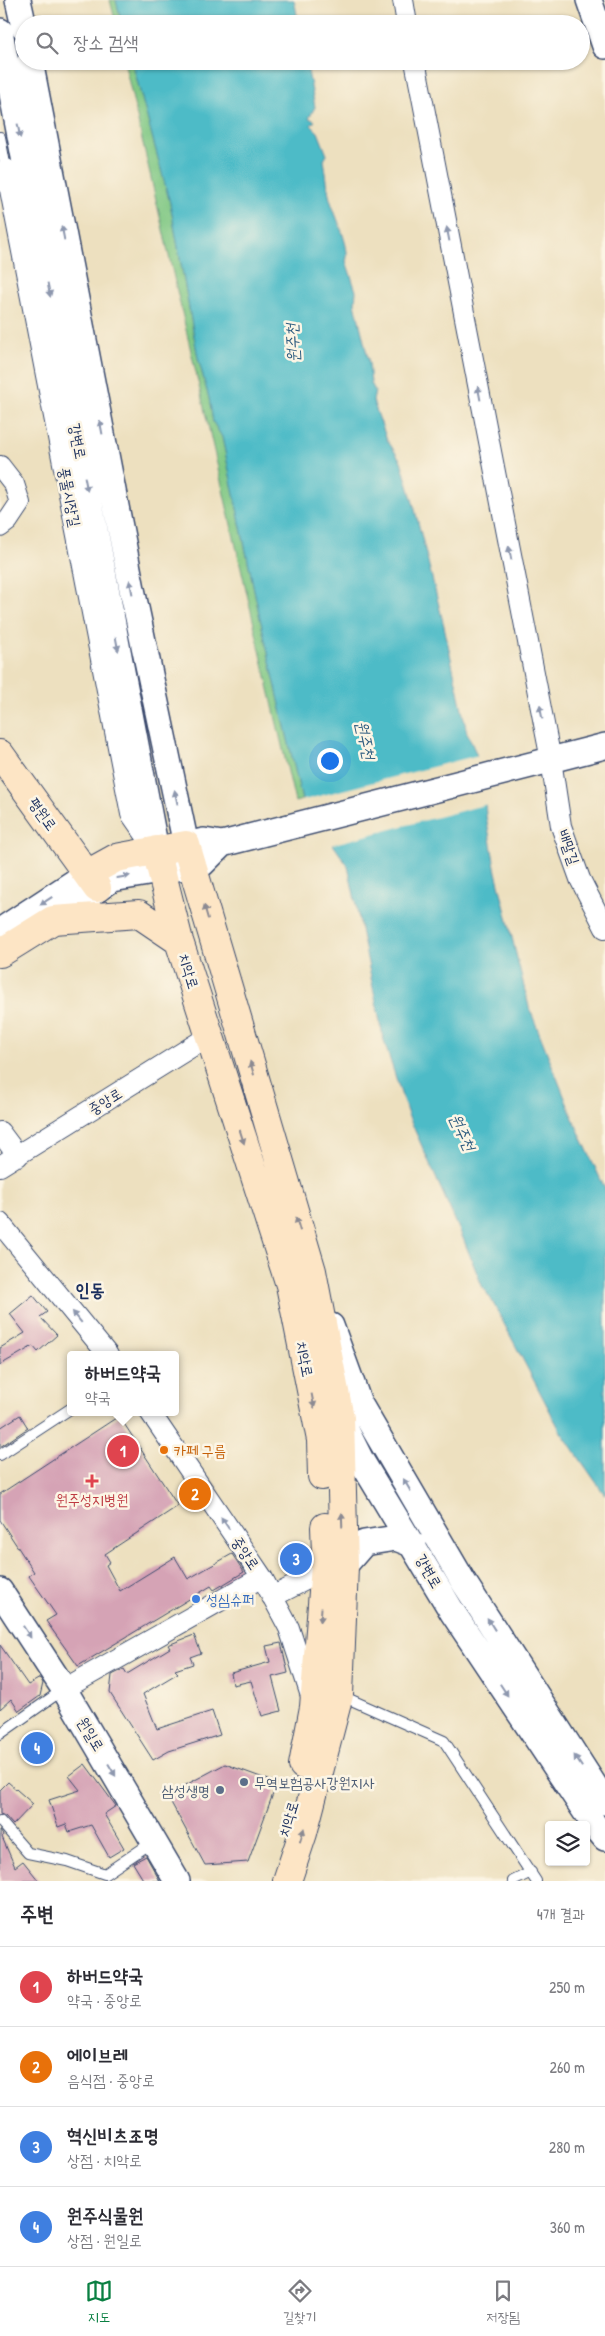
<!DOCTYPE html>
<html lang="ko">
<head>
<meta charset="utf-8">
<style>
  body { margin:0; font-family:"Patrick Hand","Poor Story",sans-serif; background:#f2f2f3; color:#2b2b33 }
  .controls { position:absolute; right:15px; bottom:15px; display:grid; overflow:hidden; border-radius:5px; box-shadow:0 1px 4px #0004 }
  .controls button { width:45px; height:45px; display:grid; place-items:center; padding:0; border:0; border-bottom:1px solid #e1e1e2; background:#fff; color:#2b2b33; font:25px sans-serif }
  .you { position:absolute; left:329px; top:760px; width:18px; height:18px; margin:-12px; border:4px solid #fff; border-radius:50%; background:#1a73e8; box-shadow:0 0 0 8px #1a73e833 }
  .badge { display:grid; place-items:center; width:32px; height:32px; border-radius:50%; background:#0b8043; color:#fff; font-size:16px; font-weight:700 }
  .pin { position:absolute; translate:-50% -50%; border:2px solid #fff; box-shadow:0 1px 5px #0006 }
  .popup { position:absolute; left:67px; top:1351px; width:112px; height:65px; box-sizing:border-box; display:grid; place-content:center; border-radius:5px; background:#fff; filter:drop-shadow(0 1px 4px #0005); font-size:16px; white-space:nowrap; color:#7c7c81 }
  .popup b { font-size:19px; color:#2b2b33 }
  .popup::after { content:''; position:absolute; left:50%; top:100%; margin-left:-10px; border:10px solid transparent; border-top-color:#fff }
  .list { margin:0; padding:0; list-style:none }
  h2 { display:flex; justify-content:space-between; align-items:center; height:65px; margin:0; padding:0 20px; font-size:21px }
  h2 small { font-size:16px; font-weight:400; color:#7c7c81 }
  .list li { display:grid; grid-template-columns:32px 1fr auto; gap:15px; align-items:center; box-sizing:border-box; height:80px; padding:0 20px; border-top:1px solid #e1e1e2 }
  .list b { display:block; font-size:19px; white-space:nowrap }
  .list p { margin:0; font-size:16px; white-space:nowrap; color:#7c7c81 }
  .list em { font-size:16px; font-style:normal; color:#7c7c81 }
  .icon { flex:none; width:28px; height:28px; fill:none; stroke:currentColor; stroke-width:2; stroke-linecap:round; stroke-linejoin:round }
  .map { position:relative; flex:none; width:605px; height:1881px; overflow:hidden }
  .search { position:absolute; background:#fff; box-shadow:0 1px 4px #0004; left:15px; right:15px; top:15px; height:55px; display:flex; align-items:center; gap:12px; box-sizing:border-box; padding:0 18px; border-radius:28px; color:#7c7c81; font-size:19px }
  .sheet { height:385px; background:#fff }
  nav { display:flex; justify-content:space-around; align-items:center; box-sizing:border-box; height:70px; border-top:1px solid #e1e1e2; background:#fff; font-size:14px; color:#7c7c81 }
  nav a { display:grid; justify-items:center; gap:2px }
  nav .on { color:#0b8043 }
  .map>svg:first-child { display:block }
</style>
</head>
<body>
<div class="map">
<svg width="605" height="1881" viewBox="0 0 605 1881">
  <rect width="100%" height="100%" fill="#fcf5e5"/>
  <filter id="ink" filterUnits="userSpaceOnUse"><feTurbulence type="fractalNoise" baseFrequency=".02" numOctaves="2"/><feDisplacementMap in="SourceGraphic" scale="10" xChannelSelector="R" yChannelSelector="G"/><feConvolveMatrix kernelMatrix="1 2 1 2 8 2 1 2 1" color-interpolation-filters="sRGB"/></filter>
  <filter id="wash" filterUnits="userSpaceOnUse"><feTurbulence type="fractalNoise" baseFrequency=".0096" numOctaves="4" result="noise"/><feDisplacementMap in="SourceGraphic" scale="20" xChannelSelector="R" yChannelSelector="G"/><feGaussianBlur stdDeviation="1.12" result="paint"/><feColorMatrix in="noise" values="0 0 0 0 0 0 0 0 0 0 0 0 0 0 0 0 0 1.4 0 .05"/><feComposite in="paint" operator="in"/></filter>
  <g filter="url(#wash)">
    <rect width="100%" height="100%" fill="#ede0bf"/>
    <!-- green -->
    <path fill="#80c884" stroke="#4e7c71" d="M110 0H116L122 24H116Z
      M124 61H132L170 203 198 358 209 398 213 422 222 437 260 618 302 800 295 802Z"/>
    <!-- water -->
    <path fill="#4ebbc7" stroke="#347592" d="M116 0H294L299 24H122Z
      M132 61H306L315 107 309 118 315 121 311 125 318 132 327 155 324 160C326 171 327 183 329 195 332 210 352 248 346 261L356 291 355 303 369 363 371 383 375 391 373 401 387 440 401 461 414 506 444 626 467 733 476 753 484 789 486 816 496 872 529 1007 574 1121 605 1189V1495L561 1432 491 1299 482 1286 463 1238 408 1115 384 1041 348 866 302 800 260 618 222 437 213 422 209 398 198 358 170 203Z"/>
    <!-- pier -->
    <path fill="#ede0bf" d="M479 755 487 789 488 804 330 845 300 801Z"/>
    <g id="blocks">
      <!-- building -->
      <path fill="#d5a3b5" d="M33 1295 47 1312 40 1317 57 1335 38 1352 33 1346 0 1365V1348L25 1333 10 1314Z
        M20 1415 28 1428 0 1447V1428Z
        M119 1416 178 1506 105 1554 110 1562 106 1565 120 1591 175 1557 188 1579 232 1554 244 1572 214 1590 211 1586 78 1666 46 1621 56 1615 29 1576 34 1572 0 1520V1494Z
        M194 1635 201 1653 190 1657 193 1664 175 1670 178 1673 143 1694 157 1729 212 1711 220 1735 169 1751 153 1760 110 1693 112 1675 124 1669 127 1674 170 1648 168 1645Z
        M281 1643 288 1673 272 1677 281 1711 262 1716 251 1681 233 1685 231 1673 270 1662 266 1646Z
        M0 1645 28 1685 40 1678 43 1683 40 1696 19 1711 11 1699 0 1709Z
        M85 1764 116 1806 104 1814 124 1848 109 1857 91 1825 69 1832 66 1824 58 1827 49 1800 80 1790 69 1776Z
        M225 1764 277 1783 248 1862 205 1865 167 1795Z
        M8 1782 33 1804 13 1825 5 1816 0 1814V1790Z
        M0 1831 3 1835 2 1837 15 1867 23 1861 39 1881H0Z
        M146 1856 160 1881H144L133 1863Z"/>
    </g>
  </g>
  <g filter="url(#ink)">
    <use href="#blocks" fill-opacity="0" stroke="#3a4a6d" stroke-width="1"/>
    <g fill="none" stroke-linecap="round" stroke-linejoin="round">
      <!-- service casing -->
      <g stroke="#3a4a6d" stroke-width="12">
        <path id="service" d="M0 137 6 169
          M0 1455 70 1409
          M340 1695 444 1741 536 1881
          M0 1734 64 1689
          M0 1821 28 1853 67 1861 105 1874 154 1841
          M513 1881 531 1872"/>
      </g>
      <!-- minor casing -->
      <g stroke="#3a4a6d" stroke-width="22">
        <path id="minor" d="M403 0 407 24
          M415 61 551 760 561 826 580 879 605 928
          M0 174 6 169 131 814 154 847
          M0 466 14 484 20 503 8 521 0 527
          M0 1132 18 1156
          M0 1166 209 1036
          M0 1223 108 1355
          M150 1412 262 1577 289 1628 311 1696
          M272 1597 325 1570
          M64 1689 262 1577"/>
      </g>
      <!-- tertiary casing -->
      <g stroke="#3a4a6d" stroke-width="28">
        <path id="tertiary" d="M18 0 24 27
          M589 0 605 46
          M0 31 156 850
          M30 61 132 589 186 845 204 841 222 844 605 746
          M53 920 112 879 202 864 222 844
          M0 931 87 874
          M331 1326 359 1403 463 1581 605 1802
          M340 1418 362 1462 453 1613 595 1826 605 1838
          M344 1566 364 1543 396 1538 414 1545
          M0 1591 64 1689 177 1881"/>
      </g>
      <!-- secondary casing -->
      <g stroke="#3a4a6d" stroke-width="30">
        <path id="secondary" d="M0 754 97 888
          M156 850 179 941 290 1285 321 1440 322 1476
          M87 874 116 858 186 845 312 1271 340 1418 344 1566 339 1695 303 1833 287 1881
          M0 953 53 920 139 914 179 941
          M303 1765 314 1707 326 1553 325 1527"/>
      </g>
      <!-- service -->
      <use href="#service" stroke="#fff" stroke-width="10"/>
      <!-- minor -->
      <use href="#minor" stroke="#fff" stroke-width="20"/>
      <!-- tertiary -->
      <use href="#tertiary" stroke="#fff" stroke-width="25"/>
      <!-- secondary -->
      <use href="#secondary" stroke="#fde5c5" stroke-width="28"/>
    </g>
    <!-- one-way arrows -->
    <defs><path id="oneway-solid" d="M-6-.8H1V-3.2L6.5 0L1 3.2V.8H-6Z" transform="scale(1.25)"/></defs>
    <g fill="#8d97ae">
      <use href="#oneway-solid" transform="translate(19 131) rotate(79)"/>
      <use href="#oneway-solid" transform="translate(63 233) rotate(-101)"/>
      <use href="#oneway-solid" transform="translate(448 234) rotate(-101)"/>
      <use href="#oneway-solid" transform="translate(49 290) rotate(79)"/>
      <use href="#oneway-solid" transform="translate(479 393) rotate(-101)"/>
      <use href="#oneway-solid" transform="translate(101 427) rotate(-101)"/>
      <use href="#oneway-solid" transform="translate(86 484) rotate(79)"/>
      <use href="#oneway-solid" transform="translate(510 553) rotate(-101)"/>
      <use href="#oneway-solid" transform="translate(131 587) rotate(-101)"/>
      <use href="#oneway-solid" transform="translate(117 644) rotate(79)"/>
      <use href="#oneway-solid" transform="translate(541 712) rotate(-101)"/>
      <use href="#oneway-solid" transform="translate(176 797) rotate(-102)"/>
      <use href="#oneway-solid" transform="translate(123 877) rotate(-10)"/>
      <use href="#oneway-solid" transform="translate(46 901) rotate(147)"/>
      <use href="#oneway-solid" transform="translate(77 1317) rotate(-129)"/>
      <use href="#oneway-solid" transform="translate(407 1485) rotate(-120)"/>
      <use href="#oneway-solid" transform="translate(225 1523) rotate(-124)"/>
      <use href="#oneway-solid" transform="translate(491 1624) rotate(-122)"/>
      <use href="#oneway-solid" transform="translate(27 1632) rotate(57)"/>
      <use href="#oneway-solid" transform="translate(504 1690) rotate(57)"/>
      <use href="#oneway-solid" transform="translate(578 1761) rotate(-123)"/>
      <use href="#oneway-solid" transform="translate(112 1770) rotate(59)"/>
    </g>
    <g fill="#8c8a92">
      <use href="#oneway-solid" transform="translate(206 912) rotate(-106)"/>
      <use href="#oneway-solid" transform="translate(252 1068) rotate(-106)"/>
      <use href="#oneway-solid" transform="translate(242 1137) rotate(72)"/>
      <use href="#oneway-solid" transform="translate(298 1224) rotate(-106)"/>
      <use href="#oneway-solid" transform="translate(313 1401) rotate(79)"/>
      <use href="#oneway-solid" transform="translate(342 1520) rotate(-92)"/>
      <use href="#oneway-solid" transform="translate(321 1615) rotate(94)"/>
      <use href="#oneway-solid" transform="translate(302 1835) rotate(-73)"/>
    </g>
  </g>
  <!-- markers -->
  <circle fill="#e8710a" stroke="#fcf5e5" stroke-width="2" cx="164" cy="1450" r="5"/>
  <path fill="#e0444e" stroke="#fcf5e5" stroke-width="2" d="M89.5 1473.5h5v5h5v5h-5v5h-5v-5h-5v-5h5z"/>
  <circle fill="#3f7fe0" stroke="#fcf5e5" stroke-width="2" cx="196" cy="1599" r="5"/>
  <g fill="#5c6f8a" stroke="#fcf5e5" stroke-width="2">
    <circle cx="244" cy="1782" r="5"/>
    <circle cx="220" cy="1790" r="5"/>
  </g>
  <g text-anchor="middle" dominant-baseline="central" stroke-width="5" stroke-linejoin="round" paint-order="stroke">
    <!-- street labels -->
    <g font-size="15" fill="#1b2f5e" stroke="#fcf5e5">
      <text transform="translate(78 441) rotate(79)">강변로</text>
      <text transform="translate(70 497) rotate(79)">풍물시장길</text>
      <text transform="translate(43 814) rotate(54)">평원로</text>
      <text transform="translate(569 847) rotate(71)">배말길</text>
      <text transform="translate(189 971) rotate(73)">치악로</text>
      <text transform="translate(105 1101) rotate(-32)">중앙로</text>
      <text transform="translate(305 1359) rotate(79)">치악로</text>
      <text transform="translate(246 1553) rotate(56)">중앙로</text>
      <text transform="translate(429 1571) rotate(60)">강변로</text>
      <text transform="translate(91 1734) rotate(59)">원일로</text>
      <text transform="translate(288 1819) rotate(-73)">치악로</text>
    </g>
    <!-- food labels -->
    <g font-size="15" fill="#c56008" stroke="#fcf5e5" text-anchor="start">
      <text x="174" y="1450">카페 구름</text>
    </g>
    <!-- health labels -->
    <g font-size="15" fill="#be3a42" stroke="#fcf5e5">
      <text x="92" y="1499">원주성지병원</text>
    </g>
    <!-- shop labels -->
    <g font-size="15" fill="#366cbe" stroke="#fcf5e5" text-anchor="start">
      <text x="206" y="1599">성심슈퍼</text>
    </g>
    <!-- service labels -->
    <g font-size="15" fill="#4e5e75" stroke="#fcf5e5" text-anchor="start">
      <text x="254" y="1782">무역보험공사강원지사</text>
      <text x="210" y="1790" text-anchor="end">삼성생명</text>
    </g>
    <!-- water labels -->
    <g font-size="16" font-style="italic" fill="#2a597e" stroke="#fcf5e5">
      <text transform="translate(292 343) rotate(-93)">원주천</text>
      <text transform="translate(366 740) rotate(78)">원주천</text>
      <text transform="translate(463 1132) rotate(65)">원주천</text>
    </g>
    <!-- quarter labels -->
    <g font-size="18" font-weight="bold" fill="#1b2f5e" stroke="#fcf5e5">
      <text x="90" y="1289">인동</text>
    </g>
  </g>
</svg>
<div class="controls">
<button><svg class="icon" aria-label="layers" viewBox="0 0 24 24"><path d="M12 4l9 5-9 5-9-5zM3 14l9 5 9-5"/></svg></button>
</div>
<div class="you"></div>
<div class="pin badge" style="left:123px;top:1451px;background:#e0444e">1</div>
<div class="popup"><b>하버드약국</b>약국</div>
<div class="pin badge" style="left:195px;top:1494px;background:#e8710a">2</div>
<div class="pin badge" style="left:296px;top:1559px;background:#3f7fe0">3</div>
<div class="pin badge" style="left:37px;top:1748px;background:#3f7fe0">4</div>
<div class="search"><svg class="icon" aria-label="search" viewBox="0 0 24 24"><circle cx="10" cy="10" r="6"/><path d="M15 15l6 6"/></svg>장소 검색</div>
</div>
<section class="sheet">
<h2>주변<small>4개 결과</small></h2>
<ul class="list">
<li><span class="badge" style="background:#e0444e">1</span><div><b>하버드약국</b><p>약국 · 중앙로</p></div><em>250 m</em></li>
<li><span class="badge" style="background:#e8710a">2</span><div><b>에이브레</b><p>음식점 · 중앙로</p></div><em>260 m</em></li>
<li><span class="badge" style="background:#3f7fe0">3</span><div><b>혁신비츠조명</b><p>상점 · 치악로</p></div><em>280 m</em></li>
<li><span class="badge" style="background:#3f7fe0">4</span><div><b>원주식물원</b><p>상점 · 원일로</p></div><em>360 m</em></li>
</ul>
</section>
<nav>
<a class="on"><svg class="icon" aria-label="map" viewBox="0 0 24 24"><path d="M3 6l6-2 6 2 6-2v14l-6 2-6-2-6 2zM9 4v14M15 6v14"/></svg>지도</a>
<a><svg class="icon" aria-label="directions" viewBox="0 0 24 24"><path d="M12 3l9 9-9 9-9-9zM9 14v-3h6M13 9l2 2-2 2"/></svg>길찾기</a>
<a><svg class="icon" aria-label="saved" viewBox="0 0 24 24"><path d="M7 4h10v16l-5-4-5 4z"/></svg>저장됨</a>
</nav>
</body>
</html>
